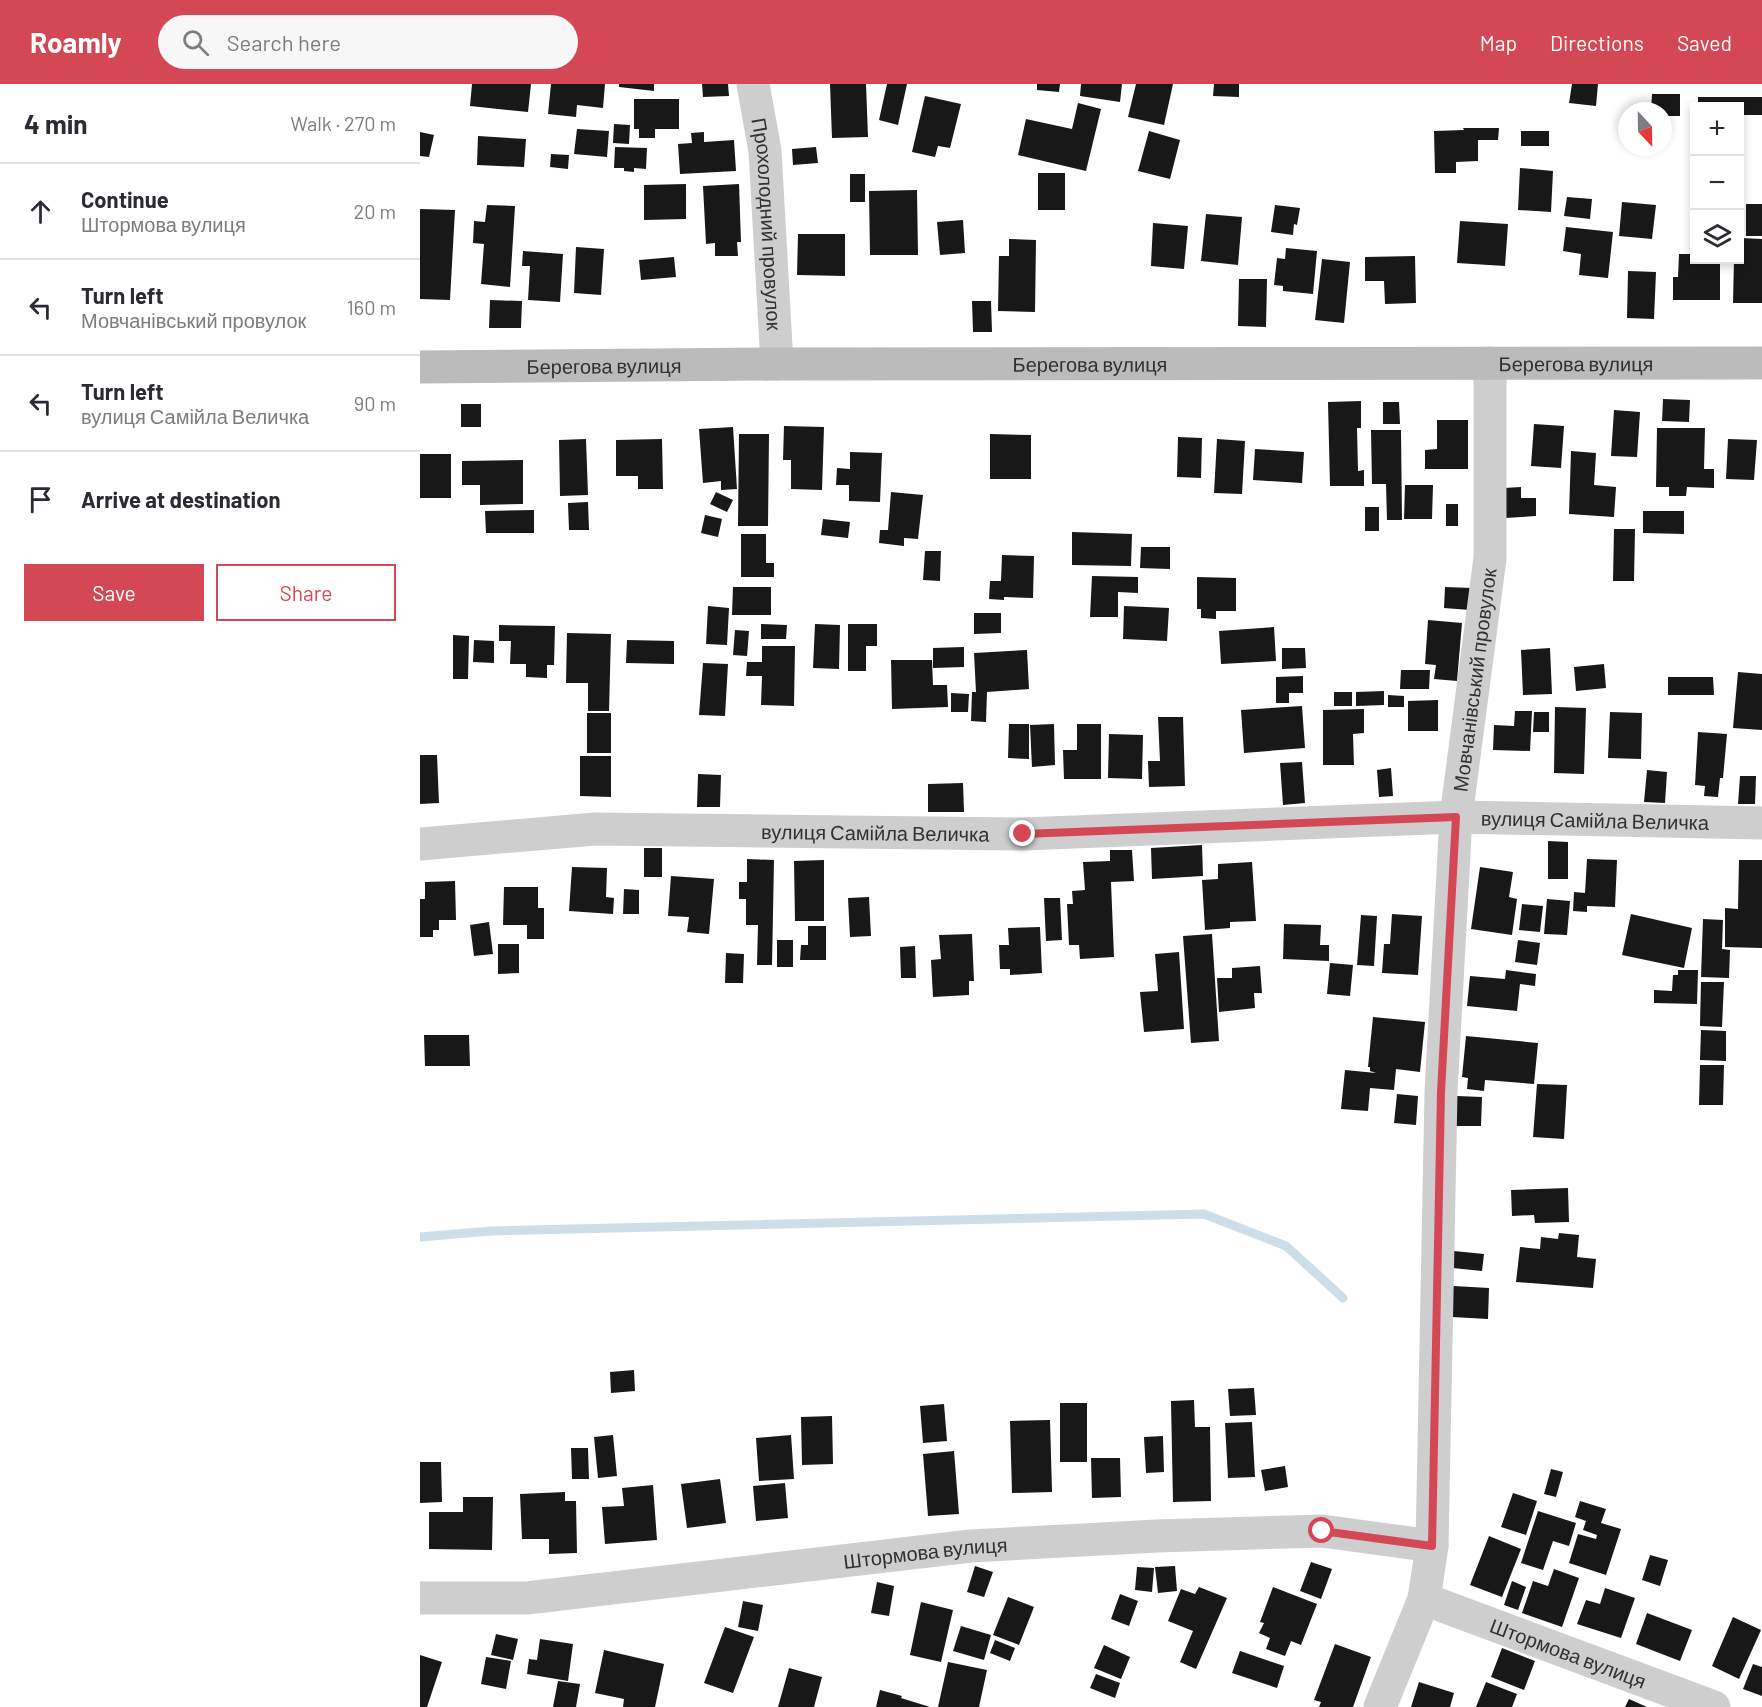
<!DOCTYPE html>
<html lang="en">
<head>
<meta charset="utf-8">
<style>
  body { margin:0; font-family:Barlow,sans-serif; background:#f7f7f7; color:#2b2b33 }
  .controls { position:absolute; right:18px; top:18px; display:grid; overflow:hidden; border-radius:0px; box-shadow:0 3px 9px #0003 }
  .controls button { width:54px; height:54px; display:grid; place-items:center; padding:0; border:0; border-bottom:2px solid #e1e1e2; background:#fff; color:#2b2b33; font:30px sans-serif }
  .compass { position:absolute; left:1198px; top:18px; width:54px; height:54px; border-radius:50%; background:#fff; box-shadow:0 3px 9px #0003; rotate:158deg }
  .stop { position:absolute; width:18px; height:18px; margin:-14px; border:4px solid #d44755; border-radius:50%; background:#fff }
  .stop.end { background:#d44755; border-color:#fff; box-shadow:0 2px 6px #0008 }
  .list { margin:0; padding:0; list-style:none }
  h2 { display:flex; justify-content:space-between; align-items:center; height:78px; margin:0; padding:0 24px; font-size:26px }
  h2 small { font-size:20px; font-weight:400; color:#7c7c81 }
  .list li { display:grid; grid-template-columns:39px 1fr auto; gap:18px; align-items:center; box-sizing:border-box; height:96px; padding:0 24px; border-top:2px solid #e1e1e2 }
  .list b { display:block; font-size:22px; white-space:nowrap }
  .list p { margin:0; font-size:20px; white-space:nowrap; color:#7c7c81 }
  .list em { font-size:20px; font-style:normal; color:#7c7c81 }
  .actions { display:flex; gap:12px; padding:18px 24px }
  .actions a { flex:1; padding:14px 0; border:2px solid #d44755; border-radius:0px; text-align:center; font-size:21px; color:#d44755 }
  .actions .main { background:#d44755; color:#fff }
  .icon { flex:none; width:33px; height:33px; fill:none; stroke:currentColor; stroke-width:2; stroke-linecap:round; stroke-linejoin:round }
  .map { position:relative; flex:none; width:1342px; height:1623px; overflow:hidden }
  header { display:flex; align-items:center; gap:36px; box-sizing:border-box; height:84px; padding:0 30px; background:#d44755; color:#fff }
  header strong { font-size:28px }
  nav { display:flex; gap:33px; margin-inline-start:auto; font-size:21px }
  .search { width:420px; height:54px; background:#f7f7f7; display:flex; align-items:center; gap:15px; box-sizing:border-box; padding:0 21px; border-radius:33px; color:#7c7c81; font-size:22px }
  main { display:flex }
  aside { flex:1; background:#fff }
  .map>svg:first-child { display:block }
</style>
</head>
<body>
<header>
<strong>Roamly</strong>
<div class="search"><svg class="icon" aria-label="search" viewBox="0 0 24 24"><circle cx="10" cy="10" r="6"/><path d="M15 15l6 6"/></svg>Search here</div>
<nav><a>Map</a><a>Directions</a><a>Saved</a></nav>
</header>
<main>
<aside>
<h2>4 min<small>Walk · 270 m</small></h2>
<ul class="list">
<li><svg class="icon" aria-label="ahead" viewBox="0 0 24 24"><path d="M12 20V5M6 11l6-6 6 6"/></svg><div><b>Continue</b><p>Штормова вулиця</p></div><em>20 m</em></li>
<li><svg class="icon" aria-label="left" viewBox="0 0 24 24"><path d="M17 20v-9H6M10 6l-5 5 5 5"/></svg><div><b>Turn left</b><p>Мовчанівський провулок</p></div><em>160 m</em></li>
<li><svg class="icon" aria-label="left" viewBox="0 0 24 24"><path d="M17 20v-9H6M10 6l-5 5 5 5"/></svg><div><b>Turn left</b><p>вулиця Самійла Величка</p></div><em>90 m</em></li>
<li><svg class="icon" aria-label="arrive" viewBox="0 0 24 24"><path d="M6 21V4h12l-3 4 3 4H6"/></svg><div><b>Arrive at destination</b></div></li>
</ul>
<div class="actions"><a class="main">Save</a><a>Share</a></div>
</aside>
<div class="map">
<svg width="1342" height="1623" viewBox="0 0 1342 1623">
  <rect width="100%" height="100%" fill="#fff"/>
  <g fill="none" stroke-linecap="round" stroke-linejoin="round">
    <!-- stream -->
    <path stroke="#cddee8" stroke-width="9" d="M0 1153 71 1147 784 1130 866 1162 923 1214"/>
  </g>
  <!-- building -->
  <path fill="#181818" d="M52 0H111L108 28 50 22Z
    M131 0H185L183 24 157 21 156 33 128 30Z
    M199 0H234V7L199 3Z
    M282 0H308L309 12 283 13Z
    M410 0H446L448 53 412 54Z
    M467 0H487L478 41 459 36Z
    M617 0H640L639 8 617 6Z
    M661 0H702L700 18 660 12Z
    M716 0H753L744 41 708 33Z
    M794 0H819V13L793 12Z
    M1152 0H1178L1176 22 1149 19Z
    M1232 10H1260V32H1243V27H1231Z
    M505 12 541 20 530 64 518 62 515 73 492 68Z
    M1278 13H1342V31H1320V22H1278Z
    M214 15H259V45H235V54H219V45H214Z
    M658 19 681 25 666 87 598 71 606 35 652 45Z
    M194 40 210 41 209 60 193 59Z
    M1043 44H1079L1078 56H1058V77L1036 78V89H1015L1014 47 1044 46Z
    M157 45 189 47 187 73 154 70Z
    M729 47 760 56 750 95 718 87Z
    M1101 47H1129V62H1101Z
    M0 48 14 51 9 73 0 72Z
    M284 48V58L314 56 316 87 260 90 258 60 272 59 271 49Z
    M58 52 106 55 104 83 57 81Z
    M195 63 227 64 226 85 214 84V88L204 87V84H194Z
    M396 63 398 79 373 81 372 65Z
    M131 70 149 71 148 85 130 83Z
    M1100 84 1133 87 1131 128 1098 126Z
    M618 89H645V126H618Z
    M430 90H445V118H430Z
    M266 100V135L224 136V101Z
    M319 100 321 158H317L318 172H295V159L286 160 283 102Z
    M497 106 498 171H450L449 107Z
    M1147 113 1172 115 1170 135 1144 132Z
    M1202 118 1236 121 1232 155 1199 152Z
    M1326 120H1342V152H1326Z
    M67 121 95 122 90 203 61 200 64 160 53 159 54 137 65 138Z
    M855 121 880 124 877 141 874 140 873 151 851 148Z
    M0 125 35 126 30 216 0 215Z
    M786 130 822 133 818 181 781 177Z
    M543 136 545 169 520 171 517 138Z
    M1040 137 1088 140 1085 182 1037 179Z
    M733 139 768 142 764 185 731 182Z
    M1146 143 1193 148 1188 194 1159 191 1161 170 1143 167Z
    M378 150H425V192L377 191Z
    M1320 154 1342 155V219H1313L1314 176H1320Z
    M589 155 616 156 615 228 578 227 579 172H589Z
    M156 163 184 165 181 211 154 209Z
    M866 164 897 167 893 210 863 207V202L854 201 857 174 865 175Z
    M103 167 143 170 140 218 108 216 110 182H102Z
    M1259 170H1274V176H1300V216H1253V193H1258Z
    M995 172 996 219 965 220 964 197H945V173Z
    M254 173 256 193 221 196 219 176Z
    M902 175 930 178 924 239 895 236Z
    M1208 187 1236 188 1234 235 1207 234Z
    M819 195H847L846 243 818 242Z
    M70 216 102 217 101 244H69Z
    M552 217H571L572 248H553Z
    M1243 315 1270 316 1269 338 1242 337Z
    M941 317V344H937L938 387 944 386V402H910L908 318Z
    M963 318H979L980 340H963Z
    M41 320H61V343H41Z
    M1194 326 1220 328 1217 373 1191 372Z
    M1017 336H1048V385H1005V366L1017 365Z
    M1114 340 1144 342 1141 384 1111 382Z
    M364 342 404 343 402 406 371 405V376H363Z
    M313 343 317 405 301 406V397L283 399 279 345Z
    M1237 344H1285L1284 385H1294V404L1267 403 1266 412H1249V403H1236Z
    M951 346H981L982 436H967L966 400H952Z
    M319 350H349L348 442H318Z
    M570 350 611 351V395H570Z
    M758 353 782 354 781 394 757 393Z
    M166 355 168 411 140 412 139 356Z
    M242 355 243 405H218V392H196V356Z
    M797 355 825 357 822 410 794 409Z
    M1308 355 1337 356 1334 396 1306 395Z
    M835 365 884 368 882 399 833 396Z
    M1151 367 1176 369 1174 401 1196 403 1194 433 1149 430Z
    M430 368 462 369 460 418 429 417V401H416L417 384 430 385Z
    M0 370H31V414H0Z
    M103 376V420L60 421V401H42V377Z
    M985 401H1013L1012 435H984Z
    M1101 403V414H1116V432L1085 434 1084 404Z
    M296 408 313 416 307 428 290 420Z
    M471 408 503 411 498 455 484 454V462L459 459 460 446H468Z
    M168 418 169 446H149L148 419Z
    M1026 420H1038V442H1026Z
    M945 423H959V447H945Z
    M114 426V449H66L65 427Z
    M1223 427H1264V450L1223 449Z
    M285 431 302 435 298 453 281 449Z
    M403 435 430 438 428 454 401 451Z
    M1194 445H1215L1214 497H1193Z
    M652 448 712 450 711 482 652 481Z
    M321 450H346V479H354V493H321Z
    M721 463H750V485L720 484Z
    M505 467H521L520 497 503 496Z
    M582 471 614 472 613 514 584 513V516L569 515 570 497H581Z
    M672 492 718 493V509L698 508V533H670Z
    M777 493 816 494V527H796V535L781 534V525H777Z
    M313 503H351V531H312Z
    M1025 503 1052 504 1050 526 1024 524Z
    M288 522 309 524 307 561 286 560Z
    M704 522 749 524 747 557 703 555Z
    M554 529H581V549L554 550Z
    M1008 536 1042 539 1037 597 1014 595 1016 581 1005 580Z
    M341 540 367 541 366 555H341Z
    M395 540 420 541 419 585 393 584Z
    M428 540H457V562H446V587H428Z
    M79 541 135 542 134 581H127V594L106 593V580H90L91 557H79Z
    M854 543 856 577 801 580 799 547Z
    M315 546 329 547 327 572 313 571Z
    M147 549 191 550 189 627H168V599H146Z
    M33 551 49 552 48 595H33Z
    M54 556 74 557V579L53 578Z
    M207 556 254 557V580L206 579Z
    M342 562H375L374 622 341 621 342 592H326L327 578H342Z
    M544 563V583L513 584V564Z
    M862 564H885L886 584 862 585Z
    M1130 564 1132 610 1103 611 1101 566Z
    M607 566 609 605 567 608 566 638 551 637 552 608H556L554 569Z
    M471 576H512L513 601H527L528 623 472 625Z
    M283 579 308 580 305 632 279 631Z
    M1184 580 1186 604 1156 607 1154 583Z
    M981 586H1010L1009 605H980Z
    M1318 588 1342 590V646L1313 644Z
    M883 592V609H869V619H856V593Z
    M1248 593H1293L1294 611H1248Z
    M964 607V621L936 622V608Z
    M914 608H932V622H914Z
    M531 609 549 610 548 628H531Z
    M968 611 984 612V623H968Z
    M1018 616V647H988V617Z
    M882 622 885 664 824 669 821 626Z
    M1135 623 1166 624 1164 690 1134 689Z
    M944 625V649L933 650 934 681H903V626Z
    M1095 627H1112L1110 667 1073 666 1074 641 1094 642Z
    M1114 628H1129V648H1113Z
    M1190 628 1222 629 1221 675 1188 674Z
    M167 629H191V669H167Z
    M738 633H763L765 702 729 703 728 677H740Z
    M589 640H609V675L588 674Z
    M634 640 635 681 612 683 610 641Z
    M657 640H681V695H644L643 666H657Z
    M1278 648 1307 650 1303 694H1300L1298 713 1284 712 1285 702 1275 701Z
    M689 650 723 651 722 695 688 694Z
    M0 671H17L19 719 0 720Z
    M160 672H191V713L160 712Z
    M882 678 885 719 863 721 860 679Z
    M971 684 973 712 959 713 957 686Z
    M1227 686 1247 688 1245 719 1224 718Z
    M278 690 301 691 300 723H277Z
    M1320 692H1336L1335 720H1318Z
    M543 699 544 728H508V700Z
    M1128 757 1148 758V795H1128Z
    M782 761 783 792 732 795 731 764Z
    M224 764H242V793H224Z
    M690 766H712L714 797 691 798 694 873 660 875 659 861H649L647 820H653L652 807 665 806 663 778 690 777Z
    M327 775 354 776 352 881H337L338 841H326V815H319V798H327Z
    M1167 775 1197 776 1195 823 1167 822V828L1153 827 1154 808 1165 809Z
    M404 776V837H375L374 777Z
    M1319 776H1342V864L1305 863V824L1318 825Z
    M832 778 836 837 810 838V844L785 846 782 796 798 795V780Z
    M152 783 187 784 186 813 194 814 193 830 149 827Z
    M1060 783 1093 788 1089 813 1097 815 1092 851 1051 845Z
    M251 792 294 795 289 850 267 848 269 833 248 832Z
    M35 797 36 836H19V846H13V853H0V815H5V798Z
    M84 803H118V824H124V855H107V841H83Z
    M204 805 219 806V830H203Z
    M449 813 451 852 430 853 428 814Z
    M624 814H640L642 856 626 857Z
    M1127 815 1150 817 1147 851 1124 850Z
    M1102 820 1123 822 1120 848 1099 846Z
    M972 830 1002 832 998 891 962 889 964 860H970Z
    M1211 830 1272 844 1264 884 1202 871Z
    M941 831 957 832 954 882 937 881Z
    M1283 835 1303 836 1302 865 1310 866 1309 894 1281 893Z
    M69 838 73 870 54 872 50 841Z
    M864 840 901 841 900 861H909V877L863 875Z
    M388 842H406V876H380L381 861H388Z
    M620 843 622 889 590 891V885H580L579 861H589L588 844Z
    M552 850 554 897H549V911L513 913 511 876 521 875 519 851Z
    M792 850 799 957 771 959 763 852Z
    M357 856H373V883H357Z
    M1098 856 1120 859 1117 881 1095 878Z
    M78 860H99V889L78 890Z
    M495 862 496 894H481L480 863Z
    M759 868 764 945 724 948 720 908 738 907 735 870Z
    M306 869 324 870 323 899H305Z
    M910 879 933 881 930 912 907 910Z
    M840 882 842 909H834L835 924 799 928 797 894H812V884Z
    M1086 886 1116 890 1115 902 1100 900 1097 927 1047 922 1050 892 1085 895Z
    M1258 886H1278L1277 920 1234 919V906L1252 907 1253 891H1258Z
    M1281 898H1304L1302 943 1280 942Z
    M953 933 1005 938 1000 988 976 985 974 1006 950 1004 948 1027 921 1025 925 986 956 989 950 987V983H948Z
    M1281 946 1306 947V977L1280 976Z
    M4 951H49L50 982H5Z
    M1046 952 1118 959 1114 1000 1065 996 1064 1007 1047 1005 1048 994 1042 993Z
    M1280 981H1304L1303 1021H1279Z
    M1117 1000 1147 1001 1144 1055 1113 1053Z
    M977 1010 998 1012 996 1041 974 1039Z
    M1037 1012 1062 1013 1061 1042H1036Z
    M1148 1104 1149 1138 1115 1139 1114 1131 1092 1132 1091 1106Z
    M1139 1149 1159 1151 1157 1173 1176 1175 1173 1204 1096 1198 1100 1163 1120 1165 1121 1153 1138 1155Z
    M1034 1167 1064 1170 1062 1187 1033 1184Z
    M1033 1202 1069 1204 1068 1235 1032 1233Z
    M214 1286 215 1307 191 1309 190 1288Z
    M834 1304 836 1331 810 1332 808 1305Z
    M774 1316 775 1343H790L791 1417 753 1418 751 1317Z
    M640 1319H667V1378H640Z
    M524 1320 527 1357 503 1359 500 1322Z
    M412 1332 413 1380 382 1381 381 1333Z
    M630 1336 632 1408 592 1409 590 1337Z
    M832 1338 835 1393 808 1394 805 1339Z
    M193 1351 197 1392 178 1394 174 1353Z
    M371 1351 374 1395 339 1397 336 1354Z
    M743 1352 744 1388 726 1389 724 1353Z
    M151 1364H168L169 1395H152Z
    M534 1367 539 1430 508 1432 503 1370Z
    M671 1374H700L701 1413 672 1414Z
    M0 1378H21L22 1418 0 1419Z
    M865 1382 868 1403 845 1407 841 1386Z
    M1131 1385 1143 1388 1136 1413 1124 1410Z
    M300 1395 306 1439 267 1444 261 1400Z
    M365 1399 368 1434 336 1437 333 1402Z
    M233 1401 237 1456 185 1460 182 1423 204 1422 202 1404Z
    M145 1408V1417H156L157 1469 129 1470V1455H102L100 1410Z
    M1093 1409 1117 1417 1106 1451 1081 1443Z
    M43 1413H73L72 1466 9 1465V1428H43Z
    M1160 1417 1186 1425 1181 1439 1201 1445 1186 1491 1149 1479 1158 1450 1176 1455 1177 1451 1163 1446 1166 1437 1155 1433Z
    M1118 1427 1156 1439 1149 1462 1133 1457 1123 1486 1101 1479Z
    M1069 1452 1101 1465 1082 1513 1050 1501Z
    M1230 1471 1248 1476 1240 1502 1222 1496Z
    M891 1478 912 1485 901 1515 880 1507Z
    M555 1482 573 1488 564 1513 547 1508Z
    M755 1482 757 1507 738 1509 735 1483Z
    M717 1483 734 1484 732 1508 715 1506Z
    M1134 1485 1159 1494 1142 1543 1102 1529 1113 1497 1128 1502Z
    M1092 1497 1106 1503 1098 1526 1084 1521Z
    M457 1498 474 1502 469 1532 451 1529Z
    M779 1503 807 1514 776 1585 760 1578 773 1547 748 1537 761 1505 775 1510Z
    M853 1503 897 1520 881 1561 871 1557 865 1572 846 1565 850 1554 839 1549 844 1539 840 1538Z
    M1185 1504 1215 1514 1201 1554 1157 1540 1166 1516 1180 1520Z
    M700 1510 718 1517 709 1542 691 1535Z
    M588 1513 614 1523 599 1561 573 1551Z
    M323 1517 343 1521 338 1547 318 1543Z
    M501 1518 533 1526 521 1578 490 1571Z
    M1227 1529 1272 1546 1260 1577 1216 1560Z
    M1313 1533 1341 1546 1319 1595 1292 1582Z
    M541 1542 571 1551 564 1576 533 1567Z
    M305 1543 334 1553 313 1609 284 1599Z
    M76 1550 98 1555 93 1576 71 1571Z
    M120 1555 153 1560 148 1597 107 1590 109 1575 117 1576Z
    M575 1556 595 1564 590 1577 570 1569Z
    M915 1560 951 1573 933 1623H899L901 1618 894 1616Z
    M684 1561 710 1573 701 1595 674 1584Z
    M1082 1564 1115 1577 1104 1606 1071 1593Z
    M184 1566 244 1580 235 1623H203L204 1615 175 1609Z
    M820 1567 864 1582 857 1604 812 1589Z
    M0 1571 22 1578 7 1623H0Z
    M66 1573 91 1577 86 1605 61 1600Z
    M528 1578 567 1586 559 1623H518Z
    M1333 1580 1342 1583V1612L1323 1605Z
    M369 1584 402 1593 394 1623H358Z
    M676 1590 700 1599 695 1614 670 1604Z
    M138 1597 160 1600 156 1623H133Z
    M999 1598 1034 1609 1030 1623H991Z
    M1066 1598 1097 1610 1092 1623H1056Z
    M460 1606 482 1612 481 1614 510 1623H456Z
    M1209 1615 1227 1623H1205Z"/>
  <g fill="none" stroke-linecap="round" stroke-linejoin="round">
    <!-- street -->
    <g stroke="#cecece" stroke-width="33">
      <path id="s1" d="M333 0 345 67 357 280"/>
      <path id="s2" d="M0 760 175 745 603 750 1036 733 1342 739"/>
      <path id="s3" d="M0 1514H107L551 1462 737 1452 902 1447 1012 1462"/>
      <path id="s4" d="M1004 1515 1294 1623"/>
      <path id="s5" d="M960 1623 1004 1515 1012 1462 1021 1008 1036 733 1070 474V279"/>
    </g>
    <!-- secondary -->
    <path stroke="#bbb" stroke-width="33" id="s6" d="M0 283 357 280 1342 279"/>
  </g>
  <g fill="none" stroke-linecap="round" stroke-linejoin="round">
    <!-- route -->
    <path stroke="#d44755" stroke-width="8" d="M603 750 1036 733 1021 1008 1012 1462 902 1447"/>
  </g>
  <g text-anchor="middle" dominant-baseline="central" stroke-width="6" stroke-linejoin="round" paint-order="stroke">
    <!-- street labels -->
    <g font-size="20" fill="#313131" stroke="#fff">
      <text stroke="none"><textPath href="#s1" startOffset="141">Прохолодний провулок</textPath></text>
      <text stroke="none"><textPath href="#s6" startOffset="1156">Берегова вулиця</textPath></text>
      <text stroke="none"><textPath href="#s6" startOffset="670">Берегова вулиця</textPath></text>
      <text stroke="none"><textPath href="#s6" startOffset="184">Берегова вулиця</textPath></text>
      <text stroke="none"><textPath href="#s5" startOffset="1038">Мовчанівський провулок</textPath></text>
      <text stroke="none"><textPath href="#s2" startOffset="1176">вулиця Самійла Величка</textPath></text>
      <text stroke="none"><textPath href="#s2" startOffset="456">вулиця Самійла Величка</textPath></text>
      <text stroke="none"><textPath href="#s3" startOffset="508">Штормова вулиця</textPath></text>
      <text stroke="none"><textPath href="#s4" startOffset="154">Штормова вулиця</textPath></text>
    </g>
  </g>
</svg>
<div class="controls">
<button>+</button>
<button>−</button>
<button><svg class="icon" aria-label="layers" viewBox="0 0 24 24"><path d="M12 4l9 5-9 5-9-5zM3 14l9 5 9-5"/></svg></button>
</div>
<svg class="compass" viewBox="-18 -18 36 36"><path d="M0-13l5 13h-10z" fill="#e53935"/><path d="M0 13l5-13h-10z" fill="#7c7c81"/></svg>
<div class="stop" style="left:902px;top:1447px"></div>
<div class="stop end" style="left:603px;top:750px"></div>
</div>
</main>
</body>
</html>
